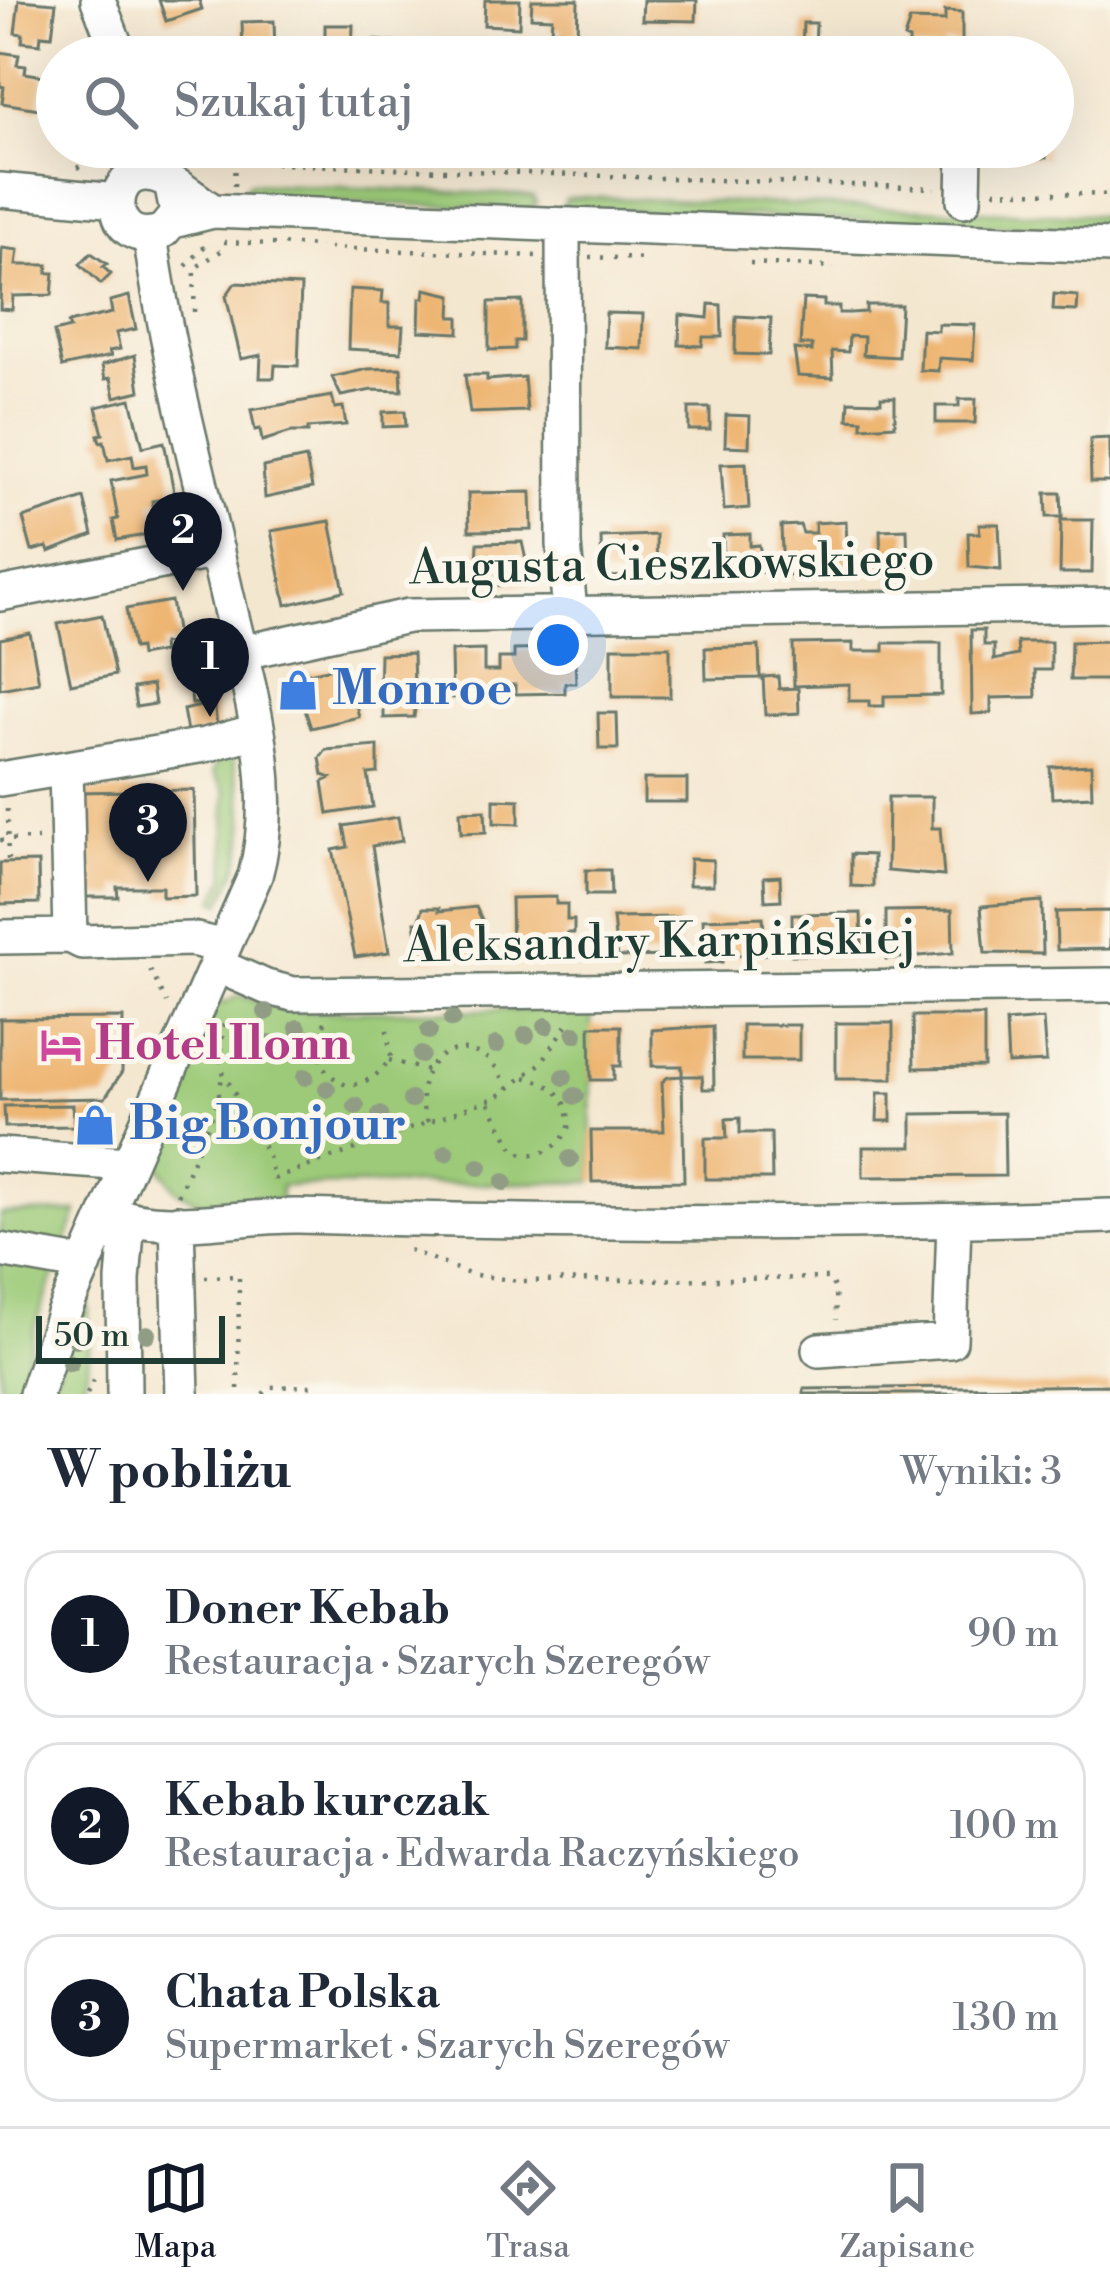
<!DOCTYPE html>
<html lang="pl">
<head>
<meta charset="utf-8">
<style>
  body { margin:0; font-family:"Libre Bodoni",serif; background:#f6f6f7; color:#1f2937 }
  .scale { position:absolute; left:36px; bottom:30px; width:189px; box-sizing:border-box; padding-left:12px; border:6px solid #1f3d34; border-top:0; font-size:33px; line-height:42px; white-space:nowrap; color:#1f3d34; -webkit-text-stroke:9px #fbf7ec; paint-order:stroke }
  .you { position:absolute; left:558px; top:645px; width:42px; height:42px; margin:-30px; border:9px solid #fff; border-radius:50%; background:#1a73e8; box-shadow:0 0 0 18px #1a73e833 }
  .badge { display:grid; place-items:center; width:78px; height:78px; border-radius:50%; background:#111827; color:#fff; font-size:39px; font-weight:700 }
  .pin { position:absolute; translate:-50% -99px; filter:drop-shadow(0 3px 6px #0008) }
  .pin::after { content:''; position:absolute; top:63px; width:42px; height:36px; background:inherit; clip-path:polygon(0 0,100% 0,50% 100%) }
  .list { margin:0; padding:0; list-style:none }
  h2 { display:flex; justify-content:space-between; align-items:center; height:156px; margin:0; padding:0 48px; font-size:51px }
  h2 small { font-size:39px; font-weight:400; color:#747a83 }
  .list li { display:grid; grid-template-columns:78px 1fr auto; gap:36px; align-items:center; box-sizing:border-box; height:168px; margin:0 24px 24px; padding:0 24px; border:3px solid #e0e1e3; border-radius:36px }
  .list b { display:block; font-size:45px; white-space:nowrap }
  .list p { margin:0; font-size:39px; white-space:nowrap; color:#747a83 }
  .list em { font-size:39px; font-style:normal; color:#747a83 }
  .icon { flex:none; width:66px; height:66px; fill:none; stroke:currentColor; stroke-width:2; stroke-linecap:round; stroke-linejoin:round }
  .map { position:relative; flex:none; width:1110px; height:1394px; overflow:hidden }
  .search { position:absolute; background:#fff; box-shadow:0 12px 48px #0002; left:36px; right:36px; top:36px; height:132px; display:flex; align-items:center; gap:30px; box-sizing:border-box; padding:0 42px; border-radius:66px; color:#747a83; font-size:45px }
  .sheet { height:732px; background:#fff }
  nav { display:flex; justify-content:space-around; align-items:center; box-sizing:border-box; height:168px; border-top:3px solid #e0e1e3; background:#fff; font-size:33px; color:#747a83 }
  nav a { display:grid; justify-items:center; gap:6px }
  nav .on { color:#111827 }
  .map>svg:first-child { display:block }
</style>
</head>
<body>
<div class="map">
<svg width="1110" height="1394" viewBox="0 0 1110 1394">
  <rect width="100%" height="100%" fill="#fbf7ec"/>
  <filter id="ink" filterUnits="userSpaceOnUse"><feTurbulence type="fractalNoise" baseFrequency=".00833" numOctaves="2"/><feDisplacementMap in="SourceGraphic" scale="24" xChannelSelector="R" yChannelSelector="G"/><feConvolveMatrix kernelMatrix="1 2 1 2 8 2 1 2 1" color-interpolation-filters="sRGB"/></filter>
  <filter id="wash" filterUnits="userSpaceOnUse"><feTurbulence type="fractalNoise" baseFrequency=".004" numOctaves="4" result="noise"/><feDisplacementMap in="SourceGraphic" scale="48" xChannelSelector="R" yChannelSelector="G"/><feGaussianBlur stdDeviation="2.7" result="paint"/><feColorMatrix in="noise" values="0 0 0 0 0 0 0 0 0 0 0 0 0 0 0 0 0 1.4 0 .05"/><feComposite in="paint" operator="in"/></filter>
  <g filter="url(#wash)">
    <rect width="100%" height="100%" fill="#f4e7d0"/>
    <!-- green -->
    <path fill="#9cca78" stroke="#5e8456" stroke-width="3" d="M249 183 520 195 533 197 537 203 530 209 241 199 243 189Z
      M583 197 1110 216V230L566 209 563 205 566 199Z
      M231 751C245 817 256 840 221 903L215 899 226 877 225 791 213 772 220 755Z
      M239 996 280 1009 307 1012 591 1009 592 1182 281 1186 280 1202H199L176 1190 159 1166 158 1139 216 1001 224 1003Z
      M77 1212 35 1326 18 1394H0V1214Z
      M88 1298C88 1330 94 1365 79 1394H51L65 1345Z"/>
    <g id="blocks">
      <!-- building -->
      <path fill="#eeb673" d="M19 0 56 3 52 36 41 35 40 44 22 42 23 34 15 33Z
        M159 0H199L202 9 166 21Z
        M485 0H520L519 27 484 25Z
        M532 0H578L577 37 615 39V48H623V57H560L561 30H551L552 18 531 17Z
        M643 0H697L696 21 642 20Z
        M945 11 962 12V44H944V50L909 49V40L904 38 910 20 945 21Z
        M274 21 275 51 243 53 242 22Z
        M803 23H816L815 52H802Z
        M325 25H353L352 55 335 54V43H325Z
        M373 40 460 48 459 57H372Z
        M0 52 19 55 17 65 26 66 25 73 44 76 39 109 2 103 4 87 0 86Z
        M1009 147H1047L1046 158 1008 157Z
        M2 248 18 250 16 265H48L47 273H54L52 295 13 296 12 310 0 309Z
        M91 253 107 264 103 267 111 274 101 284 80 264Z
        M235 283 301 286 298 366 275 365 274 378H260L261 355 241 359 226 296Z
        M350 289 383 291 382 303H389V326H403L401 352 348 349Z
        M425 289 452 295 451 317H459V333L419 331 420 298H424Z
        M1054 294 1078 296 1077 311 1053 310Z
        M129 296 136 329 116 333 120 349 109 351 111 356 62 367 54 332 70 328 68 323 112 313 110 301Z
        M803 299 824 300V306H839V313H850L866 312V305H901L898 357 863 355 864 337 849 336 848 352 832 351 833 378 798 376 794 349 812 351V345H800Z
        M522 301V341H515V349L489 350V302Z
        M709 304 721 305 722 337H703L702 346 679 345 680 315 708 318Z
        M606 313 643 314 642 349 605 347Z
        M736 316 771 318 769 355 735 354Z
        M938 324 975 325 973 360 939 358 938 371 920 370 922 330 938 331Z
        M135 355 140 391 115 397 111 378 105 379 102 365Z
        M401 368 402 391 372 390 341 396 332 377 368 369Z
        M465 375H487V380L524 377 527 411 470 413Z
        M332 396 335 408 343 407 346 425 308 428V432H291L262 441 260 429 255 430 251 410Z
        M881 397H895V425L862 427V420L848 419 849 401 881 402Z
        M131 399 143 447 164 442 175 497 152 501 157 527 150 529 151 534 117 540 113 520 118 519 111 481 147 474 146 465 134 467 132 455 108 460 104 441 100 442 98 435 103 434 96 407Z
        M959 399H976L975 423H936V406H959Z
        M689 408H710V430H689Z
        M405 411 406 426 383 427V412Z
        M726 415 750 416 749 447 725 446Z
        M1110 438V482H1091L1090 439Z
        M306 458 312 488 265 498 263 467Z
        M746 463 749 508 724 510 721 464Z
        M531 492 532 530 469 531 468 493Z
        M1046 493H1061L1062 517H1047Z
        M84 498 93 535 49 552 47 547 32 551 23 518Z
        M1061 520H1093L1092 573H1060Z
        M330 521 344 591 286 605 271 531Z
        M846 521 848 572 783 576 781 526 800 525 803 533H815V523Z
        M979 524H999L1001 570 969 567 968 533H980Z
        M907 529 908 571 881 567 880 530Z
        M750 534V546L759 545 765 572 724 576 723 535Z
        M656 535 657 576 602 577 601 537Z
        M522 542 531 583 476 587 478 543Z
        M171 601 178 642 162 644 163 652 140 656 139 648 133 649 126 609Z
        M102 615 115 675 71 684 58 624Z
        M971 630H984V645H994V660L1018 655 1017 642H1051V670H1035L1036 697 991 698V713L972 714Z
        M30 633 39 682 0 689V639Z
        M1110 641V680H1070L1071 642Z
        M853 643V651H884V643H941V695L884 696V706H869V701H849V684L794 686 793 644Z
        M203 644 207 663 187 668 183 648Z
        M759 646 760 678 706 679 705 648Z
        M612 647H670V697H612Z
        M564 649V656H575L576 683H565V693L515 694V685H499L500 695 452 698 451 651 484 650V671H499V658H514V650Z
        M413 653 414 687H418L414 717 384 718V698H379L380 654Z
        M346 665 359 717 311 728 294 676Z
        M778 676 779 689 798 688 799 713 765 715 763 677Z
        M208 677 213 701 192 704 189 681Z
        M152 685 155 704 136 707 133 688Z
        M214 703 218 731 188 737 183 710Z
        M598 713H617L618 749H599Z
        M378 746V773L368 774 373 807 328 814 323 782 331 778 323 775 320 758 326 750Z
        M1091 765 1092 796 1052 798 1050 767Z
        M644 779H687V802H644Z
        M194 790 196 896 162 897V887H117L118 897H78L76 792Z
        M888 797H932V828H940L944 876 887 871Z
        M494 799 519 800V824L494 823Z
        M485 810 486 832 461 833 460 811Z
        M398 817 402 841 372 846 389 952 355 957 333 850 348 847 344 826Z
        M851 854 873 855V887L851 886Z
        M690 859 713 860V885H689Z
        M38 862 39 903 0 904V863Z
        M586 870H610L611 895H586Z
        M780 876 781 900 765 901 764 877Z
        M556 897V904H567V920H574V933H567V956L512 957 511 898Z
        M1042 901 1043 954 985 953 981 906Z
        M476 907 483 922 477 958H461L460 955 424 959 420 955 415 922H419L423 908H439V911Z
        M952 910 953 953 886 959V911Z
        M1110 911V949L1057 950 1056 912Z
        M861 913 862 955H792V914Z
        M679 917 677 956 617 957 613 918Z
        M763 917 765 954 722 956V962L705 963 703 919Z
        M913 1016H984V1067L914 1068Z
        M123 1018 122 1072 105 1098 0 1100V1019Z
        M1043 1019 1046 1062 1008 1064 1006 1022Z
        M836 1023H893V1079H836Z
        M742 1025H799V1060H742Z
        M590 1026H621V1066H614V1080H591Z
        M713 1026 714 1089H703L702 1076H682V1066H652V1030Z
        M682 1076 684 1181 592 1182 591 1131H664L662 1082 668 1077Z
        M878 1093H891V1121H877Z
        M73 1105 74 1126 5 1127 4 1106Z
        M80 1113H110L111 1143 81 1144Z
        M1004 1113 1005 1176 863 1177V1147H912V1114Z
        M740 1118V1133H771L772 1179H705V1138H727L726 1119Z
        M1110 1385V1394H804V1389Z"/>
    </g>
  </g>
  <g filter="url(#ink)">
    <use href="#blocks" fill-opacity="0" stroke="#6a786b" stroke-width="3"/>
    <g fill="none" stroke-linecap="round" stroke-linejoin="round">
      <!-- minor casing -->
      <g stroke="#6a786b" stroke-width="38">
        <path id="minor" d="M98 0 120 57
          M172 187 177 214 163 231C104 253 105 163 154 175 173 179 195 200 213 211
          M0 190 117 201
          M964 200 965 147
          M173 221 213 211 1110 246
          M563 226 564 544 570 613
          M0 594 217 551
          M240 653 408 616 1110 605
          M66 769 70 936
          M0 779 205 745 257 731
          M0 937 70 936 82 942 192 939 224 947
          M216 965 266 987 293 994 1110 985
          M0 1155 128 1164
          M108 1212C167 1235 237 1215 298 1216 569 1224 839 1226 1110 1216
          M177 1222 182 1394
          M0 1250 85 1265
          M819 1350 950 1341 954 1222
          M36 1394 63 1314 255 876C281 782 248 688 227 596 200 476 167 357 150 235
          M124 1394 123 1280 128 1220"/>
      </g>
      <!-- path -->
      <path stroke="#6a786b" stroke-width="4.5" stroke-dasharray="3 9" stroke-linecap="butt" d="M206 147 215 153 279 164 935 188
        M77 168 112 147
        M234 186 235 157
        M994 191 1110 195
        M224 242 320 246
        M329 248 537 256
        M589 257 649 259
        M750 263 834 267
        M186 266 207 244
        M194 312 195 268 227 247
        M279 692 297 688
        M7 809 8 863
        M0 840 38 839
        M150 970 167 1003
        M325 1022C312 1052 319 1074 349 1086 371 1081 379 1075 391 1057L386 1024
        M224 1024 220 1058 223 1072 268 1156 274 1180
        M389 1060 428 1071
        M489 1103 515 1152C540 1159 557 1150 569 1128 570 1096 553 1084 524 1077
        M428 1122C408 1083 440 1030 485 1057 496 1064 502 1078 509 1088
        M274 1179 499 1096 541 1063 572 1018
        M178 1195 217 1104 223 1072
        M409 1250 469 1274 518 1281 829 1278 835 1289 836 1320
        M205 1277 239 1276 238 1394
        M87 1394 95 1378
        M263 1394 269 1387 312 1386"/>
      <!-- minor -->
      <use href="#minor" stroke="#fff" stroke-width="33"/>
    </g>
    <!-- trees -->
    <g fill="#909d84">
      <circle cx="266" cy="1012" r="9"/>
      <circle cx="452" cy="1019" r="9"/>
      <circle cx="546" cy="1026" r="9"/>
      <circle cx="298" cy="1028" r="9"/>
      <circle cx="429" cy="1031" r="9"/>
      <circle cx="575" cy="1034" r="9"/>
      <circle cx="526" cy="1035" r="9"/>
      <circle cx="270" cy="1044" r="9"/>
      <circle cx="496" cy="1045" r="9"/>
      <circle cx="295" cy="1051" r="9"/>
      <circle cx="421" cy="1055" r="9"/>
      <circle cx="305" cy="1077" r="9"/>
      <circle cx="564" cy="1077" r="9"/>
      <circle cx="327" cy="1089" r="9"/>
      <circle cx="575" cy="1096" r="9"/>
      <circle cx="411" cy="1100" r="9"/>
      <circle cx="356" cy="1106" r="9"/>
      <circle cx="380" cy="1115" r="9"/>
      <circle cx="446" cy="1153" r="9"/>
      <circle cx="570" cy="1159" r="9"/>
      <circle cx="479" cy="1167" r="9"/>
      <circle cx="504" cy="1182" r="9"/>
      <circle cx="147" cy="1334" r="9"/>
      <circle cx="76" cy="1339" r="9"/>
      <circle cx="70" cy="1363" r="9"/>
    </g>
  </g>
  <!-- icons -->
  <defs>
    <g id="shop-bare" transform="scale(3.24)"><path d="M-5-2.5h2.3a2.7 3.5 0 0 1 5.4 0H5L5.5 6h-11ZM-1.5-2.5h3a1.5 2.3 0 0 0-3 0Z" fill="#3f7fe0" stroke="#fbf7ec" stroke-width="2.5" paint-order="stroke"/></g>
    <g id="hotel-bare" transform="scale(3.24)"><path d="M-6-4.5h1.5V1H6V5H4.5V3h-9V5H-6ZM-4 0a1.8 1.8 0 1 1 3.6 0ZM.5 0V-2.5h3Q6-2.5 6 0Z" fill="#d1479c" stroke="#fbf7ec" stroke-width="2.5" paint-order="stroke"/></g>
  </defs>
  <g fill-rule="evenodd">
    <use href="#shop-bare" x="298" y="690"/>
    <use href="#hotel-bare" x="61" y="1045"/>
    <use href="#shop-bare" x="95" y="1125"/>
  </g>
  <g text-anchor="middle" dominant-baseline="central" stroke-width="10" stroke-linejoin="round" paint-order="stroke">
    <!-- street labels -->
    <g font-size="48" fill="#1f3d34" stroke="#fbf7ec">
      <text transform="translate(672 565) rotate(-1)">Augusta Cieszkowskiego</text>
      <text transform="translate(660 943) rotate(-1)">Aleksandry Karpińskiej</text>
    </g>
    <!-- shop labels -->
    <g font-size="48" font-weight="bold" fill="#366cbe" stroke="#fbf7ec" text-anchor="start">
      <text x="332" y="690">Monroe</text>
      <text x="129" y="1125">Big Bonjour</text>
    </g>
    <!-- hotel labels -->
    <g font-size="48" font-weight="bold" fill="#b23c85" stroke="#fbf7ec" text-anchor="start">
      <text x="95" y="1045">Hotel Ilonn</text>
    </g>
  </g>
</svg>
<div class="scale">50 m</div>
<div class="you"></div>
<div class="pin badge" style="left:210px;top:717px">1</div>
<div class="pin badge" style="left:183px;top:591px">2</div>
<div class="pin badge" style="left:148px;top:882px">3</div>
<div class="search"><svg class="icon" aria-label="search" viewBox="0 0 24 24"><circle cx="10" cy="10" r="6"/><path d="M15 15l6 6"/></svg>Szukaj tutaj</div>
</div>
<section class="sheet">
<h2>W pobliżu<small>Wyniki: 3</small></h2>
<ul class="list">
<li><span class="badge">1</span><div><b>Doner Kebab</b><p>Restauracja · Szarych Szeregów</p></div><em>90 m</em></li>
<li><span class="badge">2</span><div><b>Kebab kurczak</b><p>Restauracja · Edwarda Raczyńskiego</p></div><em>100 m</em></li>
<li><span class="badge">3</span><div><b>Chata Polska</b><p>Supermarket · Szarych Szeregów</p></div><em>130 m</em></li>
</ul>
</section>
<nav>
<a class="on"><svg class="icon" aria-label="map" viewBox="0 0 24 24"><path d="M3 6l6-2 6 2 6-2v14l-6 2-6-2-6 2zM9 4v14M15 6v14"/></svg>Mapa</a>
<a><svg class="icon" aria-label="directions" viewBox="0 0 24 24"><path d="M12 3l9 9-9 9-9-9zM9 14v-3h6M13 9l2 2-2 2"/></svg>Trasa</a>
<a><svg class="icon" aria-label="saved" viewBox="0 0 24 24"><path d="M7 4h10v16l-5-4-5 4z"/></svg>Zapisane</a>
</nav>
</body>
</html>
